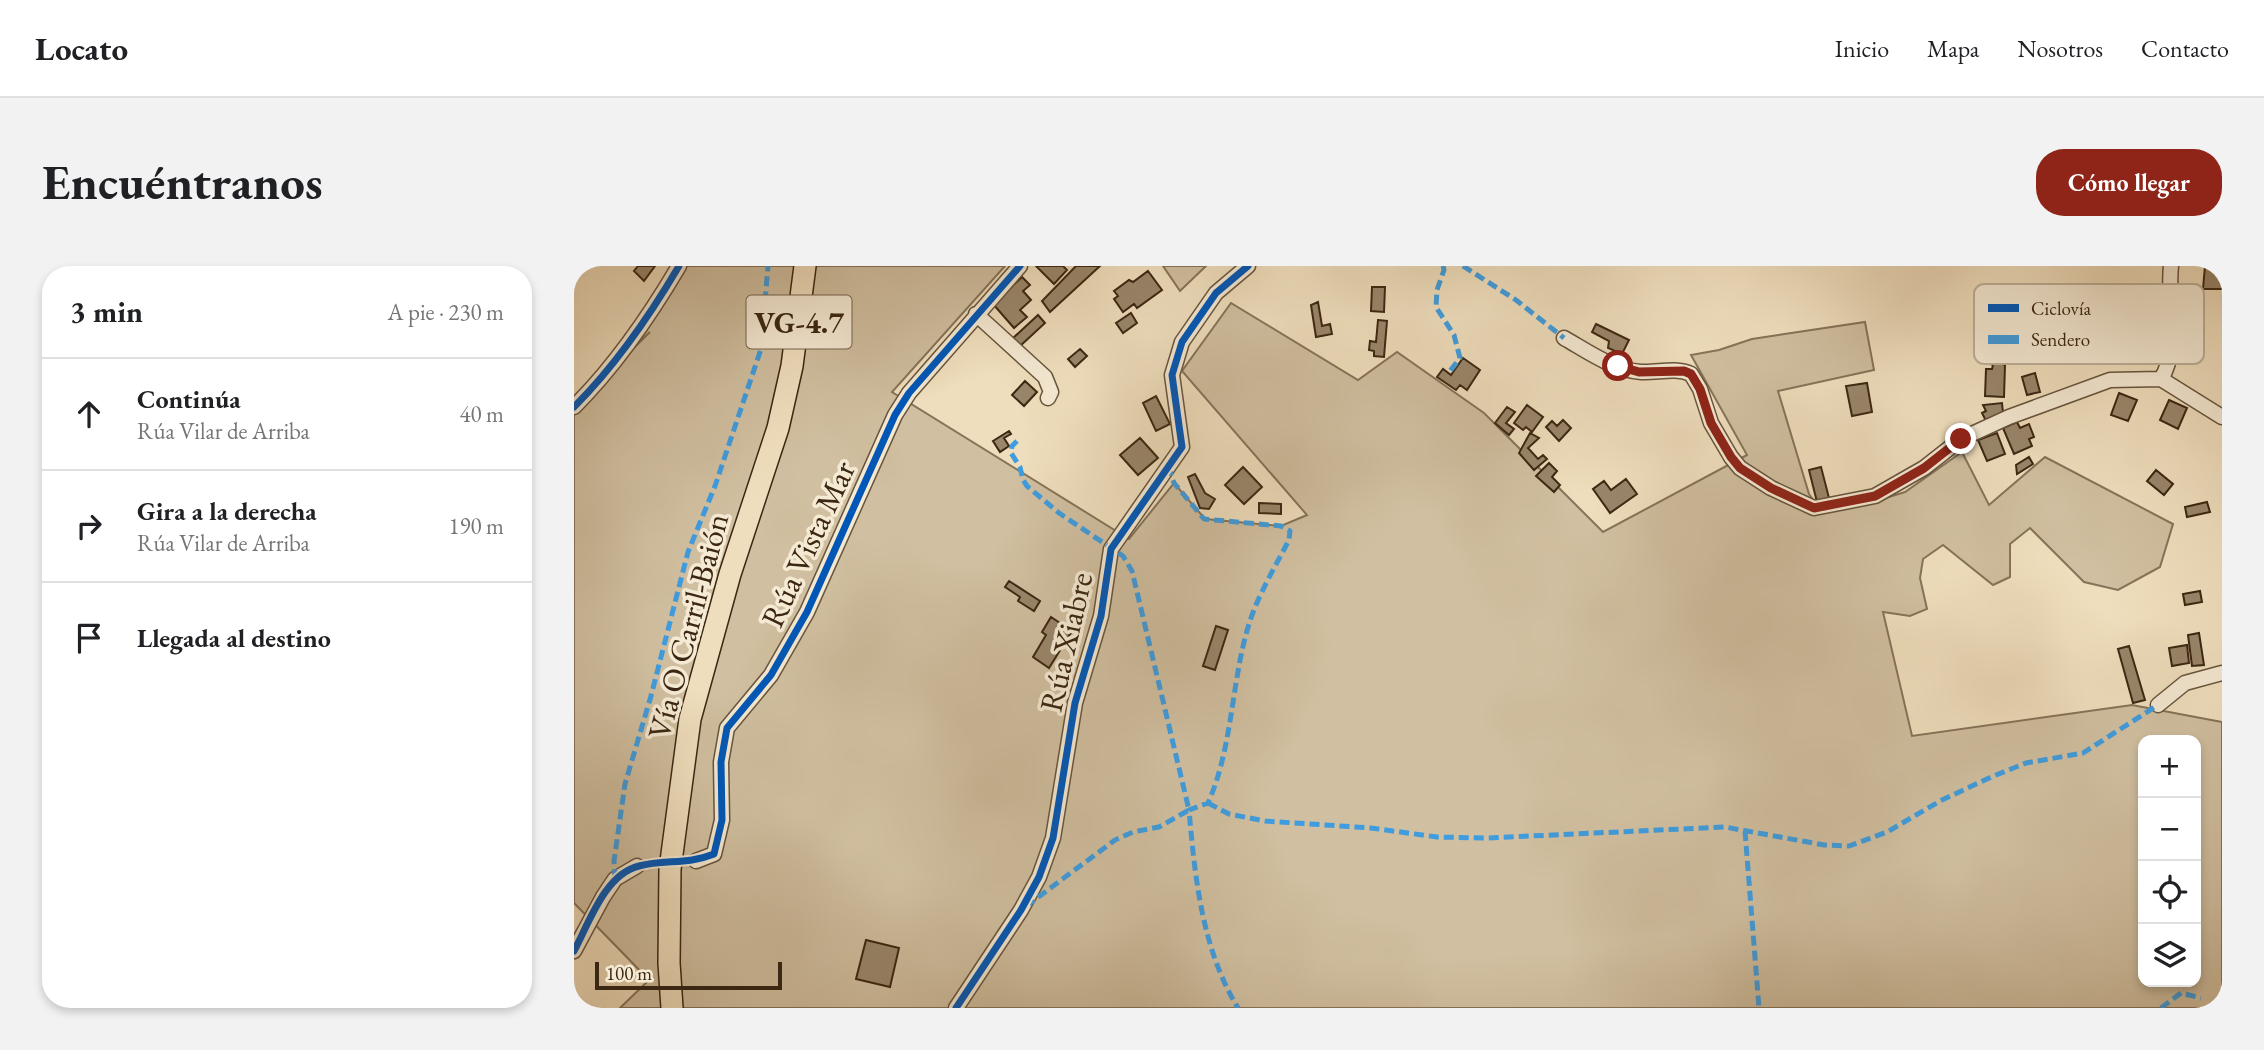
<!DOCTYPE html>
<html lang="es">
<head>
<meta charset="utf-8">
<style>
  body { margin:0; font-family:"EB Garamond",serif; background:#f2f2f2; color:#202124 }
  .controls { position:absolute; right:21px; bottom:21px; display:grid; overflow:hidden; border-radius:14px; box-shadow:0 4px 10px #0003 }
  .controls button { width:63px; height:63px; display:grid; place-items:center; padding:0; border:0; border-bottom:2px solid #e0e0e0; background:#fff; color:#202124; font:35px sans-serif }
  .scale { position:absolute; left:21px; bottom:18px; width:187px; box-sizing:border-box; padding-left:7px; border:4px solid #3b2712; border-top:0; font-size:19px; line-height:24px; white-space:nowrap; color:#3b2712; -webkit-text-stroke:5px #f5ead4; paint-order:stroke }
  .stop { position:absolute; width:21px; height:21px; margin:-16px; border:5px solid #8f2418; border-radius:50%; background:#fff }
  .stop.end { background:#8f2418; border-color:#fff; box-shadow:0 2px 7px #0008 }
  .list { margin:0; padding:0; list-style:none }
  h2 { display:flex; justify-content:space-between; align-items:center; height:91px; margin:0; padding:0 28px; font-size:30px }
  h2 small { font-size:23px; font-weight:400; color:#757577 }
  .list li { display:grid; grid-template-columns:46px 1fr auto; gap:21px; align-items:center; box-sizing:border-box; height:112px; padding:0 28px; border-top:2px solid #e0e0e0 }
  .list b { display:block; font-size:26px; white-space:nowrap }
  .list p { margin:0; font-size:23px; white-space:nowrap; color:#757577 }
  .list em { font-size:23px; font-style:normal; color:#757577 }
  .icon { flex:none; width:38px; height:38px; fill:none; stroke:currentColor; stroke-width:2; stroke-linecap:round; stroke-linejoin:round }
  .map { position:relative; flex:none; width:1648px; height:742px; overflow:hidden; border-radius:28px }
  header { display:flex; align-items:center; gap:42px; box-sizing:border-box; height:98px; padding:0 35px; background:#fff; border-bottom:2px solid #e0e0e0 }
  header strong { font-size:33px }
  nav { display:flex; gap:38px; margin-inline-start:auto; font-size:24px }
  .intro { display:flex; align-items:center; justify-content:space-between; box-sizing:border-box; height:168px; padding:0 42px }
  h1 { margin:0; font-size:49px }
  .button { padding:18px 32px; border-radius:28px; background:#8f2418; color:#fff; font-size:24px; font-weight:700 }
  main { display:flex; gap:42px; padding:0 42px }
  aside { flex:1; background:#fff; border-radius:28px; box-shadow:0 4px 10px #0003 }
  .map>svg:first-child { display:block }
</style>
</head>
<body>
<header>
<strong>Locato</strong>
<nav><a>Inicio</a><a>Mapa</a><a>Nosotros</a><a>Contacto</a></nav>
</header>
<div class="intro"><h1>Encuéntranos</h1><a class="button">Cómo llegar</a></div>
<main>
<aside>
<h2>3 min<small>A pie · 230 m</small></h2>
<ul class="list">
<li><svg class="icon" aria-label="ahead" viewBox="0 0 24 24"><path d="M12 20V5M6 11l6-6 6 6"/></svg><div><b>Continúa</b><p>Rúa Vilar de Arriba</p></div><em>40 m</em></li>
<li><svg class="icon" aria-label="right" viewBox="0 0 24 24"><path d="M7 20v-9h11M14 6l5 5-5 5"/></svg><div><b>Gira a la derecha</b><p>Rúa Vilar de Arriba</p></div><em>190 m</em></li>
<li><svg class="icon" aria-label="arrive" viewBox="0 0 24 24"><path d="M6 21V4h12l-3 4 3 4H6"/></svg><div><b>Llegada al destino</b></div></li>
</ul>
</aside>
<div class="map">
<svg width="1648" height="742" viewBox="0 0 1648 742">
  <rect width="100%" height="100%" fill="#efdebd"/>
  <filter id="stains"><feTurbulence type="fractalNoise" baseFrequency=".00286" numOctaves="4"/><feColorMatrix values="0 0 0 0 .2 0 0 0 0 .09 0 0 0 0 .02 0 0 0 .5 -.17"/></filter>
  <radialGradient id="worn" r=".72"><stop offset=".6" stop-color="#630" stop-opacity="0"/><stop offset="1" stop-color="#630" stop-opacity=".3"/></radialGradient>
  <!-- green -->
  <path fill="#d0bfa0" stroke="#867359" stroke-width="2" fill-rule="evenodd" d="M105 0H431L318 126 555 273 600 217 631 253 707 260 733 249 608 105 657 37 784 114 823 86 910 147 1029 266 1173 189 1117 89 1145 84 1178 73 1291 56 1300 104 1204 125 1235 228 1247 245 1289 239 1331 226 1388 186 1415 239 1471 191 1599 258 1586 301 1544 324 1510 316 1456 262 1436 278V311L1419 319 1369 279 1349 293 1346 312 1353 343 1336 350 1309 346 1338 470 1558 439 1648 456V742H46L75 714 0 637V141L76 66 37 102ZM1569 474H1622V716H1569Z
    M589 0H632L606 25Z"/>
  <!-- building -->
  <path fill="#99866b" stroke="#3b2712" stroke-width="2" d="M64 0H81L70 15 60 5Z
    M462 0H489L493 4 480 18Z
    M502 0H526L476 46 468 35Z
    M1631 0H1648V23H1629Z
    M574 5 588 24 563 42 560 38 549 46 540 33 544 30 540 25 555 14 559 16Z
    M448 11 456 19 449 25 457 34 446 44 453 51 440 62 419 38Z
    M798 21H811L810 46 797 45Z
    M744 36 748 60 756 58 758 68 742 71 737 39Z
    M557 47 563 57 549 67 542 57Z
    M464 49 471 57 445 81 438 73Z
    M804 54 813 55 810 91 800 90V85L795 84 796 75 802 76Z
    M1022 58 1055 74 1048 88 1034 82 1035 75 1018 66Z
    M506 83 513 90 501 101 494 93Z
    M889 92 906 104 893 124 886 119 882 124 863 111 869 103 877 109Z
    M1416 93 1431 99 1430 131 1411 130 1412 103H1418L1419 99 1414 97Z
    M1461 107 1466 126 1453 129 1448 111Z
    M451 115 463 126 450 140 438 129Z
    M1293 117 1298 146 1278 150 1272 120Z
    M1545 127 1563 134 1554 155 1537 149Z
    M582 130 596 158 582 165 569 137Z
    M1595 134 1613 142 1604 163 1586 154Z
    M1428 137 1429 147 1412 155 1408 147 1412 145 1409 139Z
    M953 139 969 151 958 166 952 161 949 164 940 157Z
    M933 141 941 146 932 157 940 163 935 169 921 157Z
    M989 154 997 162 985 175 972 161 978 155 983 160Z
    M1443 156 1446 162 1455 158 1460 171 1455 173 1458 180 1440 188 1429 162Z
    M435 165 437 168 430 172 435 180 426 186 419 175Z
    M956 167 965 172 954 182 964 193 969 189 973 193 960 204 945 187Z
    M1423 167 1431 188 1413 195 1404 174Z
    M566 172 584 192 564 209 546 189Z
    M1455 191 1459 198 1443 208 1442 199Z
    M975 197 983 205 978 211 986 219 980 226 962 210Z
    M669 201 688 221 670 238 651 219Z
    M1247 201 1255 232 1243 236 1235 204Z
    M1582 204 1599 218 1590 229 1573 215Z
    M621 208 631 227 641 233 635 243 626 242 614 211Z
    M1052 213 1063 228 1036 247 1019 223 1030 215 1037 224Z
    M1633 236 1636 246 1613 251 1611 241Z
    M685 237 707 238V248L685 247Z
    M435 315 466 335 460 345 444 335 446 331 431 321Z
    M1626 325 1628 336 1611 339 1609 328Z
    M477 351 498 365 475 402 459 391 472 369 468 366Z
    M642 360 654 364 641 404 629 400Z
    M1625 367 1630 399 1618 400 1614 369Z
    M1613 379 1615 397 1598 400 1595 382Z
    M1555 380 1571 434 1559 437 1544 383Z
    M292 674 325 682 316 721 282 713Z"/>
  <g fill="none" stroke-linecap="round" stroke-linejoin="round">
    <!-- minor-tunnel -->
    <path stroke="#cbb99b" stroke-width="14" stroke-dasharray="14 7" stroke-linecap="butt" d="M63 600 122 595"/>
    <!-- minor casing -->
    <g stroke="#68553d" stroke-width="17">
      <path id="minor" d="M402 48 471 111 477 126 474 132
        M990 72C1013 85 1039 104 1067 106 1084 107 1101 101 1117 108L1126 123 1137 157 1157 191 1166 202 1197 222 1240 242 1301 230 1350 202 1387 173 1435 151 1536 114 1587 113 1648 151
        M1587 113C1606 84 1593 34 1597 0
        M0 141C42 99 75 51 105 0
        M1584 439 1611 417 1648 407
        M122 595 140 588 148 554 147 496 153 462 197 409 233 346 321 149 335 127 446 0
        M0 685 29 631 41 613 63 600
        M382 742 447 644 465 611 479 572 501 437 527 350 537 283 608 181 598 109 608 76 642 27 674 0"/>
    </g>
    <!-- highway casing -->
    <g stroke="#3b2712" stroke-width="24">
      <path id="highway" d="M98 742 95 697 96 603 116 453 156 308 204 162 218 100 231 0"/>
    </g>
    <!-- minor -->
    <use href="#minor" stroke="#f5ead4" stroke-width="14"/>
    <!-- highway -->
    <use href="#highway" stroke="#efdebd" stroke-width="21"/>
    <!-- quiet -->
    <path stroke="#3f9cde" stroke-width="5" stroke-dasharray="10 5" stroke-linecap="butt" d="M869 0 870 4 863 24 862 41 880 69 886 92 876 105
      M889 0 942 34 990 72
      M443 175 438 180 437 187 446 201 449 214 453 220 485 247 549 290 558 305 615 544 585 561 559 566 541 574 455 638
      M594 200 600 217 630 253 707 260 716 265 715 274C701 301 684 329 675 358 657 416 659 481 634 537L615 544C621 612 628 683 664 742
      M634 537 655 548 691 555 797 562 863 571 913 572 1151 561 1250 579 1275 580 1313 566 1366 535 1417 511 1452 497 1509 487 1584 439
      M1171 565 1185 742
      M41 613 40 595 51 518 77 430 114 286 141 220 187 83 194 0
      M1587 742 1607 727 1627 732"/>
    <!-- cycleway casing -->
    <g stroke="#f5ead4" stroke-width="11">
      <path id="cycleway" d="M0 141C42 99 75 51 105 0
        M0 685C15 657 31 608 65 600 91 593 113 599 140 588L148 554 147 496 153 462 197 409 233 346 321 149 335 127 446 0
        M382 742 447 644 465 611 479 572 501 437 527 350 537 283 608 181 598 109 608 76 642 27 674 0"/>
    </g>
    <!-- cycleway -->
    <use href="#cycleway" stroke="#0057b8" stroke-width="7"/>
  </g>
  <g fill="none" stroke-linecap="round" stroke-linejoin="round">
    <!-- route -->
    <path stroke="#8f2418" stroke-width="9" d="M1044 100 1065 106 1110 105 1117 108 1126 123 1137 157 1157 191 1166 202 1197 222 1240 242 1301 230 1350 202 1387 173"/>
  </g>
  <g text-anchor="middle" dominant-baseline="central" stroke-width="7" stroke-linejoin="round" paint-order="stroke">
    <!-- shield labels -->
    <rect fill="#f5ead4" stroke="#73624c" stroke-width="2" x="172.5" y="29.5" width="105" height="53" rx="5"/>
    <g font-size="30" font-weight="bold" fill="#3b2712">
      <text x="225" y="56">VG-4.7</text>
    </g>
    <!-- street labels -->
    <g font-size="32" fill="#3b2712" stroke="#f5ead4">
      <text transform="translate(234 278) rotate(-65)">Rúa Vista Mar</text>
      <text transform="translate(114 360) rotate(-75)">Vía O Carril-Baión</text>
      <text transform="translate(492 376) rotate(-77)">Rúa Xiabre</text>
    </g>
  </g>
  <!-- legend -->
  <rect x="1400" y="18" width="230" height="80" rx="10" fill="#f5ead4" stroke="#bdb09a" stroke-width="2"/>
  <rect x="1414" y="38" width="31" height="8" fill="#0057b8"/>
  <rect x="1414" y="69" width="31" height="9" fill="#3f9cde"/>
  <g font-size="19" fill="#3b2712">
    <text x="1457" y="49">Ciclovía</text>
    <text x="1457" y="80">Sendero</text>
  </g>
  <rect width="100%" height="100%" filter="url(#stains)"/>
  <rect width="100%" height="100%" fill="url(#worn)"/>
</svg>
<div class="controls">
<button>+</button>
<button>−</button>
<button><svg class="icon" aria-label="locate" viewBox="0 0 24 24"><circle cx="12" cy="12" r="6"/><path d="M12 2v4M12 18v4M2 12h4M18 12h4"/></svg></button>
<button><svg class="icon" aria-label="layers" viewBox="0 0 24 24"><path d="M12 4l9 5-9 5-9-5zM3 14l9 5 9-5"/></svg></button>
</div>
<div class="scale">100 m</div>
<div class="stop" style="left:1044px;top:100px"></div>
<div class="stop end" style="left:1387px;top:173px"></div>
</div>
</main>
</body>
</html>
